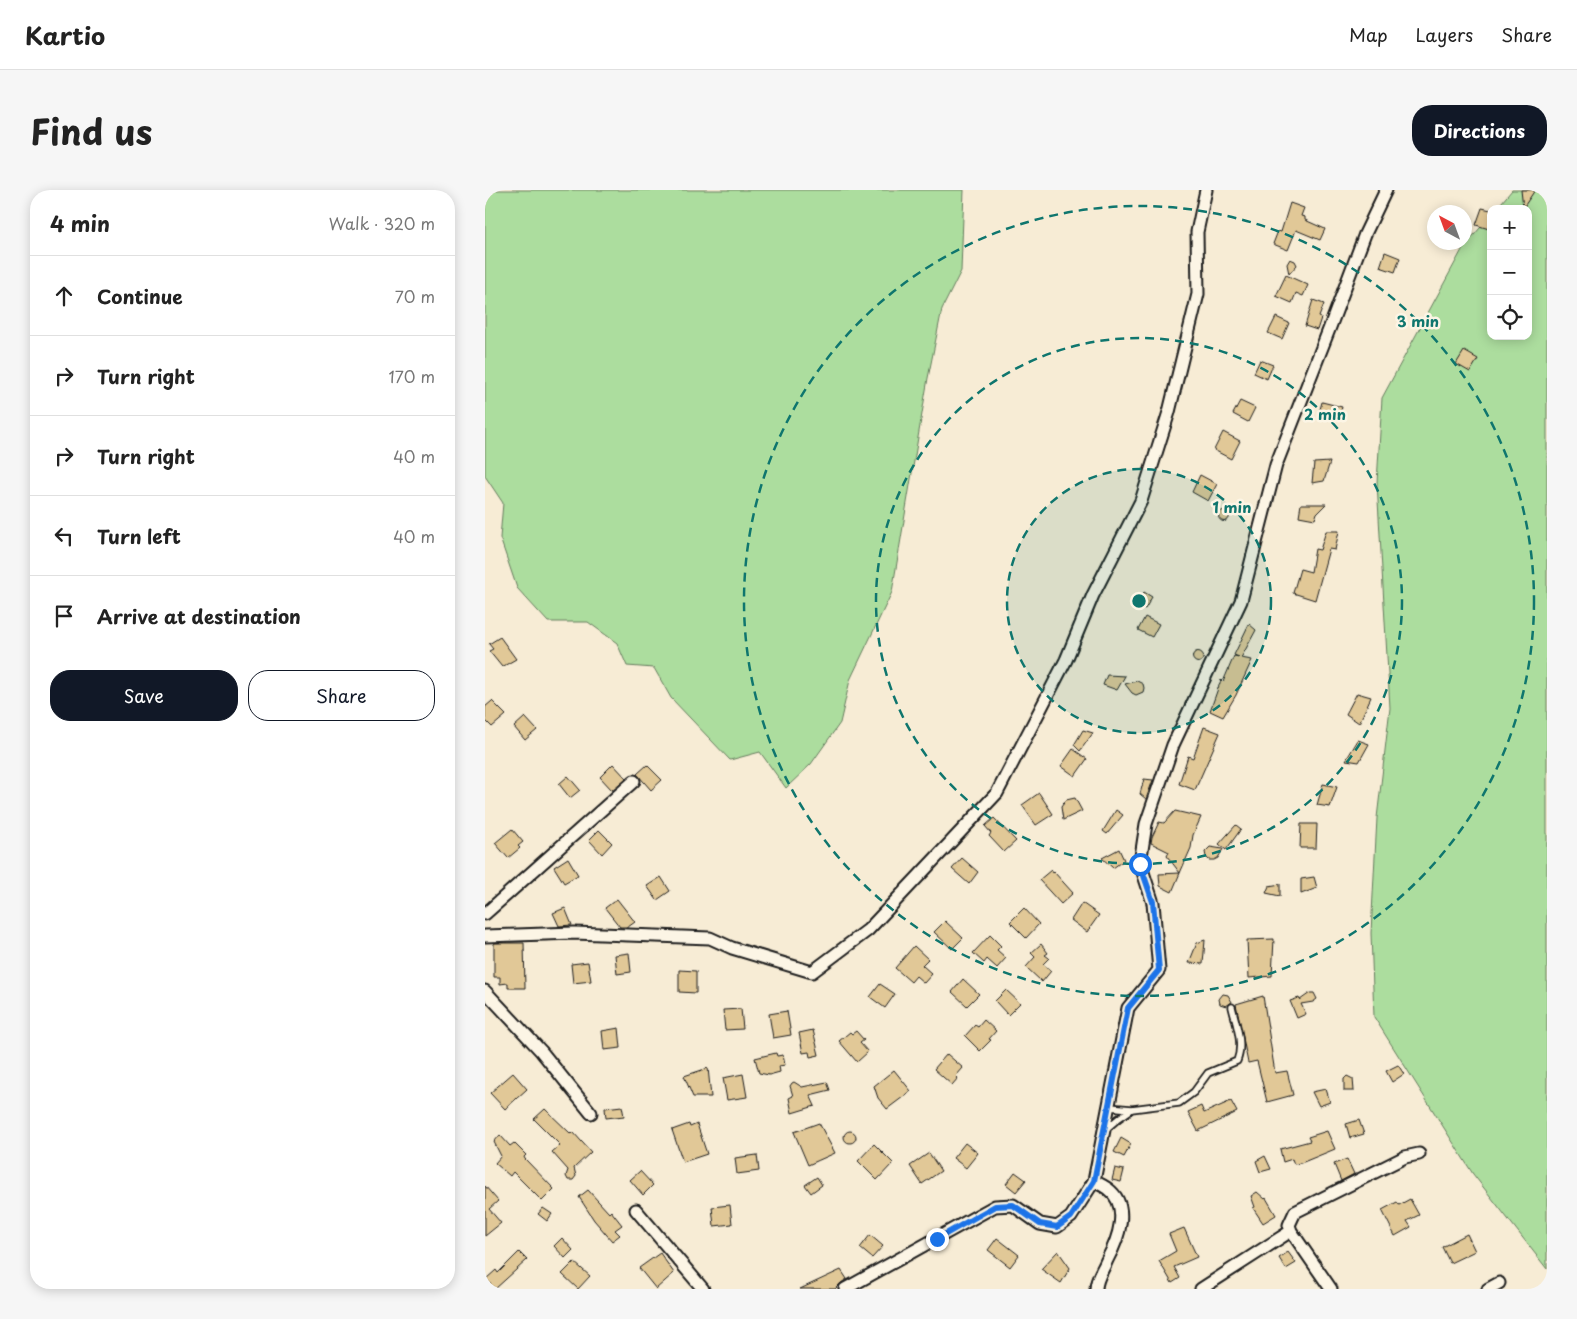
<!DOCTYPE html>
<html lang="en">
<head>
<meta charset="utf-8">
<style>
  body { margin:0; font-family:"Playpen Sans",sans-serif; background:#f6f6f6; color:#222 }
  .controls { position:absolute; right:15px; top:15px; display:grid; overflow:hidden; border-radius:10px; box-shadow:0 2px 12px #0003 }
  .controls button { width:45px; height:45px; display:grid; place-items:center; padding:0; border:0; border-bottom:1px solid #e0e0e0; background:#fff; color:#222; font:25px sans-serif }
  .compass { position:absolute; left:942px; top:15px; width:45px; height:45px; border-radius:50%; background:#fff; box-shadow:0 2px 12px #0003; rotate:319deg }
  .stop { position:absolute; width:15px; height:15px; margin:-11px; border:4px solid #1a73e8; border-radius:50%; background:#fff }
  .stop.end { background:#1a73e8; border-color:#fff; box-shadow:0 1px 5px #0008 }
  .list { margin:0; padding:0; list-style:none }
  h2 { display:flex; justify-content:space-between; align-items:center; height:65px; margin:0; padding:0 20px; font-size:21px }
  h2 small { font-size:16px; font-weight:400; color:#767676 }
  .list li { display:grid; grid-template-columns:32px 1fr auto; gap:15px; align-items:center; box-sizing:border-box; height:80px; padding:0 20px; border-top:1px solid #e0e0e0 }
  .list b { display:block; font-size:19px; white-space:nowrap }
  .list em { font-size:16px; font-style:normal; color:#767676 }
  .actions { display:flex; gap:10px; padding:15px 20px }
  .actions a { flex:1; padding:11px 0; border:1px solid #111827; border-radius:20px; text-align:center; font-size:18px; color:#111827 }
  .actions .main { background:#111827; color:#fff }
  .icon { flex:none; width:28px; height:28px; fill:none; stroke:currentColor; stroke-width:2; stroke-linecap:round; stroke-linejoin:round }
  .map { position:relative; flex:none; width:1062px; height:1099px; overflow:hidden; border-radius:20px }
  header { display:flex; align-items:center; gap:30px; box-sizing:border-box; height:70px; padding:0 25px; background:#fff; border-bottom:1px solid #e0e0e0 }
  header strong { font-size:24px }
  nav { display:flex; gap:28px; margin-inline-start:auto; font-size:18px }
  .intro { display:flex; align-items:center; justify-content:space-between; box-sizing:border-box; height:120px; padding:0 30px }
  h1 { margin:0; font-size:35px }
  .button { padding:12px 22px; border-radius:20px; background:#111827; color:#fff; font-size:18px; font-weight:700 }
  main { display:flex; gap:30px; padding:0 30px }
  aside { flex:1; background:#fff; border-radius:20px; box-shadow:0 2px 12px #0003 }
  .map>svg:first-child { display:block }
</style>
</head>
<body>
<header>
<strong>Kartio</strong>
<nav><a>Map</a><a>Layers</a><a>Share</a></nav>
</header>
<div class="intro"><h1>Find us</h1><a class="button">Directions</a></div>
<main>
<aside>
<h2>4 min<small>Walk · 320 m</small></h2>
<ul class="list">
<li><svg class="icon" aria-label="ahead" viewBox="0 0 24 24"><path d="M12 20V5M6 11l6-6 6 6"/></svg><div><b>Continue</b></div><em>70 m</em></li>
<li><svg class="icon" aria-label="right" viewBox="0 0 24 24"><path d="M7 20v-9h11M14 6l5 5-5 5"/></svg><div><b>Turn right</b></div><em>170 m</em></li>
<li><svg class="icon" aria-label="right" viewBox="0 0 24 24"><path d="M7 20v-9h11M14 6l5 5-5 5"/></svg><div><b>Turn right</b></div><em>40 m</em></li>
<li><svg class="icon" aria-label="left" viewBox="0 0 24 24"><path d="M17 20v-9H6M10 6l-5 5 5 5"/></svg><div><b>Turn left</b></div><em>40 m</em></li>
<li><svg class="icon" aria-label="arrive" viewBox="0 0 24 24"><path d="M6 21V4h12l-3 4 3 4H6"/></svg><div><b>Arrive at destination</b></div></li>
</ul>
<div class="actions"><a class="main">Save</a><a>Share</a></div>
</aside>
<div class="map">
<svg width="1062" height="1099" viewBox="0 0 1062 1099">
  <rect width="100%" height="100%" fill="#f7ecd5"/>
  <filter id="ink" filterUnits="userSpaceOnUse"><feTurbulence type="fractalNoise" baseFrequency=".02" numOctaves="2"/><feDisplacementMap in="SourceGraphic" scale="10" xChannelSelector="R" yChannelSelector="G"/><feConvolveMatrix kernelMatrix="1 2 1 2 8 2 1 2 1" color-interpolation-filters="sRGB"/></filter>
  <g filter="url(#ink)">
    <!-- green -->
    <path fill="#acdd9e" stroke="#647c5d" d="M0 0H479L476 81 457 119 443 188 407 402 365 490 355 533 326 574 301 598 275 562 245 570 186 508 169 478 142 476 132 453 103 432H63L32 398 15 348 18 313 0 286Z
      M1027 0H1062V1079L988 984 889 827 886 743 892 628 905 518 892 293 897 208 978 58 1006 25V146H1043V19H1011Z"/>
    <!-- building -->
    <path fill="#e1c897" stroke="#1c1c1c" d="M1036 0H1050L1038 18Z
      M805 13 819 18 816 26 820 27V30L840 39 835 50 811 40 803 60 788 54 793 41 796 42Z
      M997 18 1006 20V35L1004 39 991 35Z
      M900 62 915 68 910 82 895 77Z
      M805 69 810 71 812 75 804 84 802 74Z
      M801 85 823 95 818 106 811 103 807 113 791 106Z
      M828 110 839 114 834 127 836 128 832 140 820 136Z
      M791 127 804 133 797 149 783 143Z
      M979 161 993 169 985 182 971 174Z
      M775 170 788 175 782 189 769 183Z
      M755 211 770 218 763 232 748 224Z
      M837 212 857 217 854 228 834 223Z
      M738 242 755 251 746 269 729 260Z
      M845 272 839 291 827 293 829 273Z
      M715 285 732 294 723 311 707 302Z
      M816 314H841L832 323 830 329 814 326Z
      M733.5 326a5.5 5.5 0 1 1 11 0a5.5 5.5 0 1 1-11 0Z
      M841 341H854L850 360 844 359 830 410 808 403 815 379 826 382 830 359 835 360Z
      M659 402 667 407 660 419 652 415Z
      M660 427 674 434 667 447 653 440Z
      M764 434 771 440 756 468 767 470 751 505 738 527 725 521 736 490 738 492 749 466 754 467 749 465Z
      M15 447 31 469 17 477 4 461 8 459 4 454Z
      M707.5 467a5.5 5.5 0 1 1 11 0a5.5 5.5 0 1 1-11 0Z
      M622 485 640 486 632 500 618 495Z
      M652 491 658 494 659 498 658 502 651 505 647 503 640 494Z
      M872 503 886 507 874 533 861 524Z
      M7 511 21 525 7 537 0 530V517Z
      M40 527 52 540 40 550 29 537Z
      M719 537 735 543 710 600 694 594 703 566 708 568Z
      M598 540 608 543 595 561 589 555Z
      M873 550 884 554 874 572 861 570Z
      M588 559 602 569 590 586 576 576Z
      M128 574 141 588 127 600 115 587Z
      M162 575 177 590 166 600 152 584Z
      M83 586 95 600 85 608 74 594Z
      M659 589 668 590 661 609 655 604Z
      M838 594 852 597 845 617 832 615Z
      M554 603 568 624 551 635 537 615Z
      M590 608 597 621 578 630 576 617 581 610Z
      M631 620 638 625 622 644 618 641Z
      M690 621 716 627 708 645 706 658 695 683 682 666 684 662 666 653 667 647 674 632 679 633Z
      M509 628 531 651 519 662 504 646 506 643 500 636Z
      M816 634H832L831 658H815Z
      M751 635 756 639 741 660 734 654Z
      M27 639 38 652 33 656 35 658 23 668 10 653Z
      M114 640 127 653 117 664 104 650Z
      M725 657 738 659 733 668 729 670H724L721 667 720 662Z
      M634 659 639 670 628 678 617 668Z
      M83 668 93 685 79 693 69 677Z
      M477 668 493 682 484 694 467 679Z
      M566 680 568 683 569 682 588 703 576 714 554 690Z
      M695 683 687 702 675 696 674 684Z
      M176 687 185 701 172 710 162 696Z
      M829 687 832 698 816 704V689Z
      M795 694V706L781 703 784 696Z
      M132 709 150 732 143 737H135L120 718Z
      M597 713 614 725 602 742 586 730Z
      M80 718 87 735 74 736 68 723Z
      M539 718 554 734 541 748 525 732Z
      M460 731 478 748 467 759 449 742Z
      M505 745 516 756 512 760 521 768 512 778 502 769 499 773 488 763Z
      M789 749 787 786 764 788 762 750Z
      M720 750 718 774 704 773 712 753Z
      M9 753H39L40 798H23V793L15 794V787H9Z
      M556 754 563 763 560 765 564 768 558 774 566 781 557 792 541 777 550 767 546 763Z
      M429 756 443 769 437 775 447 784 439 793 431 786 426 792 410 778Z
      M144 763 146 782 132 784 130 765Z
      M103 772 106 791 88 793 86 774Z
      M194 780 211 781V803L194 802Z
      M478 789 494 804 482 816 467 802Z
      M395 794 410 804 400 818 385 807Z
      M521 800 535 813 523 825 510 811Z
      M825 803H829L832 809 828 812 816 814 821 824 812 828 805 811 814 808 815 810Z
      M738 804 743 805 747 812 741 816 735 814 734 809Z
      M778 806 790 883 802 881 808 905 782 912 772 871 763 873 751 814Z
      M256 819 258 839 240 840 238 820Z
      M302 821 306 845 288 848 284 824Z
      M499 830 511 841 504 849 506 850 495 861 480 846 490 835 493 837Z
      M134 838 136 858 119 860 117 841Z
      M328 840 334 865 325 867 324 862 318 863 314 843Z
      M371 841 379 850 375 853 383 862 372 872 354 851 365 842 367 844Z
      M291 863 292 866 298 865 300 875 294 876 295 882 284 885 274 883 270 868Z
      M462 864 478 878 471 886 473 888 467 895 449 879Z
      M913 875 919 884 907 892 901 881Z
      M223 878 226 907H208L199 886Z
      M409 880 426 901 402 919 393 908 389 896Z
      M28 883 42 899 20 919 5 903Z
      M258 884 262 907 242 910 238 888Z
      M862 886 868 889 869 901H859V889Z
      M309 892 317 897 342 892 345 900 325 905 330 916 307 923 304 908 308 906 305 896 307 893Z
      M841 899 845 912 834 916 827 902Z
      M746 911 752 922 713 941 703 922 716 916 719 923Z
      M137 916 139 926 121 928 120 918Z
      M60 919 86 944 88 942 106 962 89 978 91 986 88 990H83L81 986 83 980 67 962 75 955 49 929Z
      M874 930 879 944 865 948 861 934Z
      M334 933 350 963 323 975 309 942Z
      M204 934 205 937 212 934 222 964 198 972 187 940Z
      M842 941 850 959 816 973 809 974 807 969 798 972 795 959 825 951 823 947Z
      M359 947a6 6 0 1 1 12 0a6 6 0 1 1-12 0Z
      M15 945 25 956 29 953 41 965 39 967 40 969 69 999 57 1011 28 982 25 986 10 973 16 966 9 952Z
      M636 948 646 954 639 967 629 962Z
      M480 953 493 963 481 978 468 968Z
      M389 954 408 973 392 990 373 971Z
      M444 963 456 981 437 994 425 976Z
      M272 965 274 981 252 984 250 968Z
      M780 966 786 979 775 982 771 971Z
      M862 969 869 984 856 991 849 974Z
      M630 978 639 980 636 992 627 990Z
      M155 981 168 995 158 1005 145 990Z
      M530 982 541 990 531 1002 521 994Z
      M332 987 337 995 326 1003 320 995Z
      M0 996 13 1011 4 1019 16 1033 0 1046Z
      M103 1000 124 1023 126 1021 137 1035 130 1040 135 1045 127 1051 109 1030 94 1007Z
      M772 1002 780 1009 781 1008 791 1025 778 1033 768 1018 770 1017 766 1006Z
      M925 1009 934 1025 922 1031 926 1037 910 1046 897 1020 912 1012 914 1015Z
      M245 1015 247 1034 229 1036 227 1017Z
      M58 1018 67 1024 62 1031 53 1024Z
      M699 1038 712 1067 689 1077 695 1088 687 1093 674 1071 691 1061 684 1044Z
      M982 1044 990 1061 965 1073 957 1057Z
      M385 1045 398 1056 387 1068 375 1058Z
      M77 1048 88 1060 80 1068 69 1056Z
      M512 1048 534 1065 525 1077 503 1060Z
      M573 1061 585 1078 576 1093 556 1079Z
      M34 1062 42 1070 10 1099 1 1089 11 1080 13 1083Z
      M803 1062 811 1073 801 1079 794 1068Z
      M175 1063 189 1083 171 1099 154 1078Z
      M89 1072 105 1086 93 1099 77 1084Z
      M356 1080 362 1089 356 1093 350 1099H315Z"/>
    <g fill="none" stroke-linecap="round" stroke-linejoin="round">
      <!-- service casing -->
      <g stroke="#1c1c1c" stroke-width="9">
        <path id="service" d="M624 917 647 919 694 913 709 902 723 883 752 871C759 854 751 834 747 817
          M621 939 634 928 647 919"/>
      </g>
      <!-- minor casing -->
      <g stroke="#1c1c1c" stroke-width="15">
        <path id="minor" d="M0 724 149 591
          M0 746 89 743 225 748 247 758 327 782 383 740 512 603 581 470 608 405 656 311 684 222 713 104 712 42 721 0
          M0 801 56 861 106 923
          M609 991C614 994 619 996 623 999 646 1016 633 1050 622 1070 618 1080 611 1088 611 1099
          M151 1020 218 1099
          M360 1099 510 1016 528 1015 555 1034 572 1037 586 1027 609 991 643 818 674 780 668 713 655 673 661 634 688 555 756 411 791 275 845 137 880 44 901 0
          M716 1099 806 1041
          M846 1099 806 1041 804 1035 810 1022 920 967 934 964
          M1003 1099 1014 1093"/>
      </g>
      <!-- service -->
      <use href="#service" stroke="#fcf5e5" stroke-width="5.5"/>
      <!-- minor -->
      <use href="#minor" stroke="#fcf5e5" stroke-width="11"/>
    </g>
  </g>
  <g fill="none" stroke-linecap="round" stroke-linejoin="round" filter="url(#ink)">
    <!-- route -->
    <path stroke="#1a73e8" stroke-width="6" d="M452 1049 510 1016 528 1015 555 1034 572 1037 586 1027 609 991 643 818 674 780 668 712 655 674"/>
  </g>
  <!-- distance rings -->
  <circle cx="654" cy="411" r="132" fill="#0f766e" fill-opacity=".12"/>
  <g fill="none" stroke="#0f766e" stroke-width="2.5" stroke-dasharray="9 6">
    <circle cx="654" cy="411" r="132"/>
    <circle cx="654" cy="411" r="263"/>
    <circle cx="654" cy="411" r="395"/>
  </g>
  <circle cx="654" cy="411" r="8" fill="#0f766e" stroke="#fcf5e5" stroke-width="2.5"/>
  <g font-size="15" text-anchor="middle" font-weight="bold" fill="#0f766e" stroke="#fcf5e5" stroke-width="5" stroke-linejoin="round" paint-order="stroke">
    <text x="933" y="137">3 min</text>
    <text x="840" y="230">2 min</text>
    <text x="747" y="323">1 min</text>
  </g>
</svg>
<div class="controls">
<button>+</button>
<button>−</button>
<button><svg class="icon" aria-label="locate" viewBox="0 0 24 24"><circle cx="12" cy="12" r="6"/><path d="M12 2v4M12 18v4M2 12h4M18 12h4"/></svg></button>
</div>
<svg class="compass" viewBox="-18 -18 36 36"><path d="M0-13l5 13h-10z" fill="#e53935"/><path d="M0 13l5-13h-10z" fill="#767676"/></svg>
<div class="stop" style="left:655px;top:674px"></div>
<div class="stop end" style="left:452px;top:1049px"></div>
</div>
</main>
</body>
</html>
